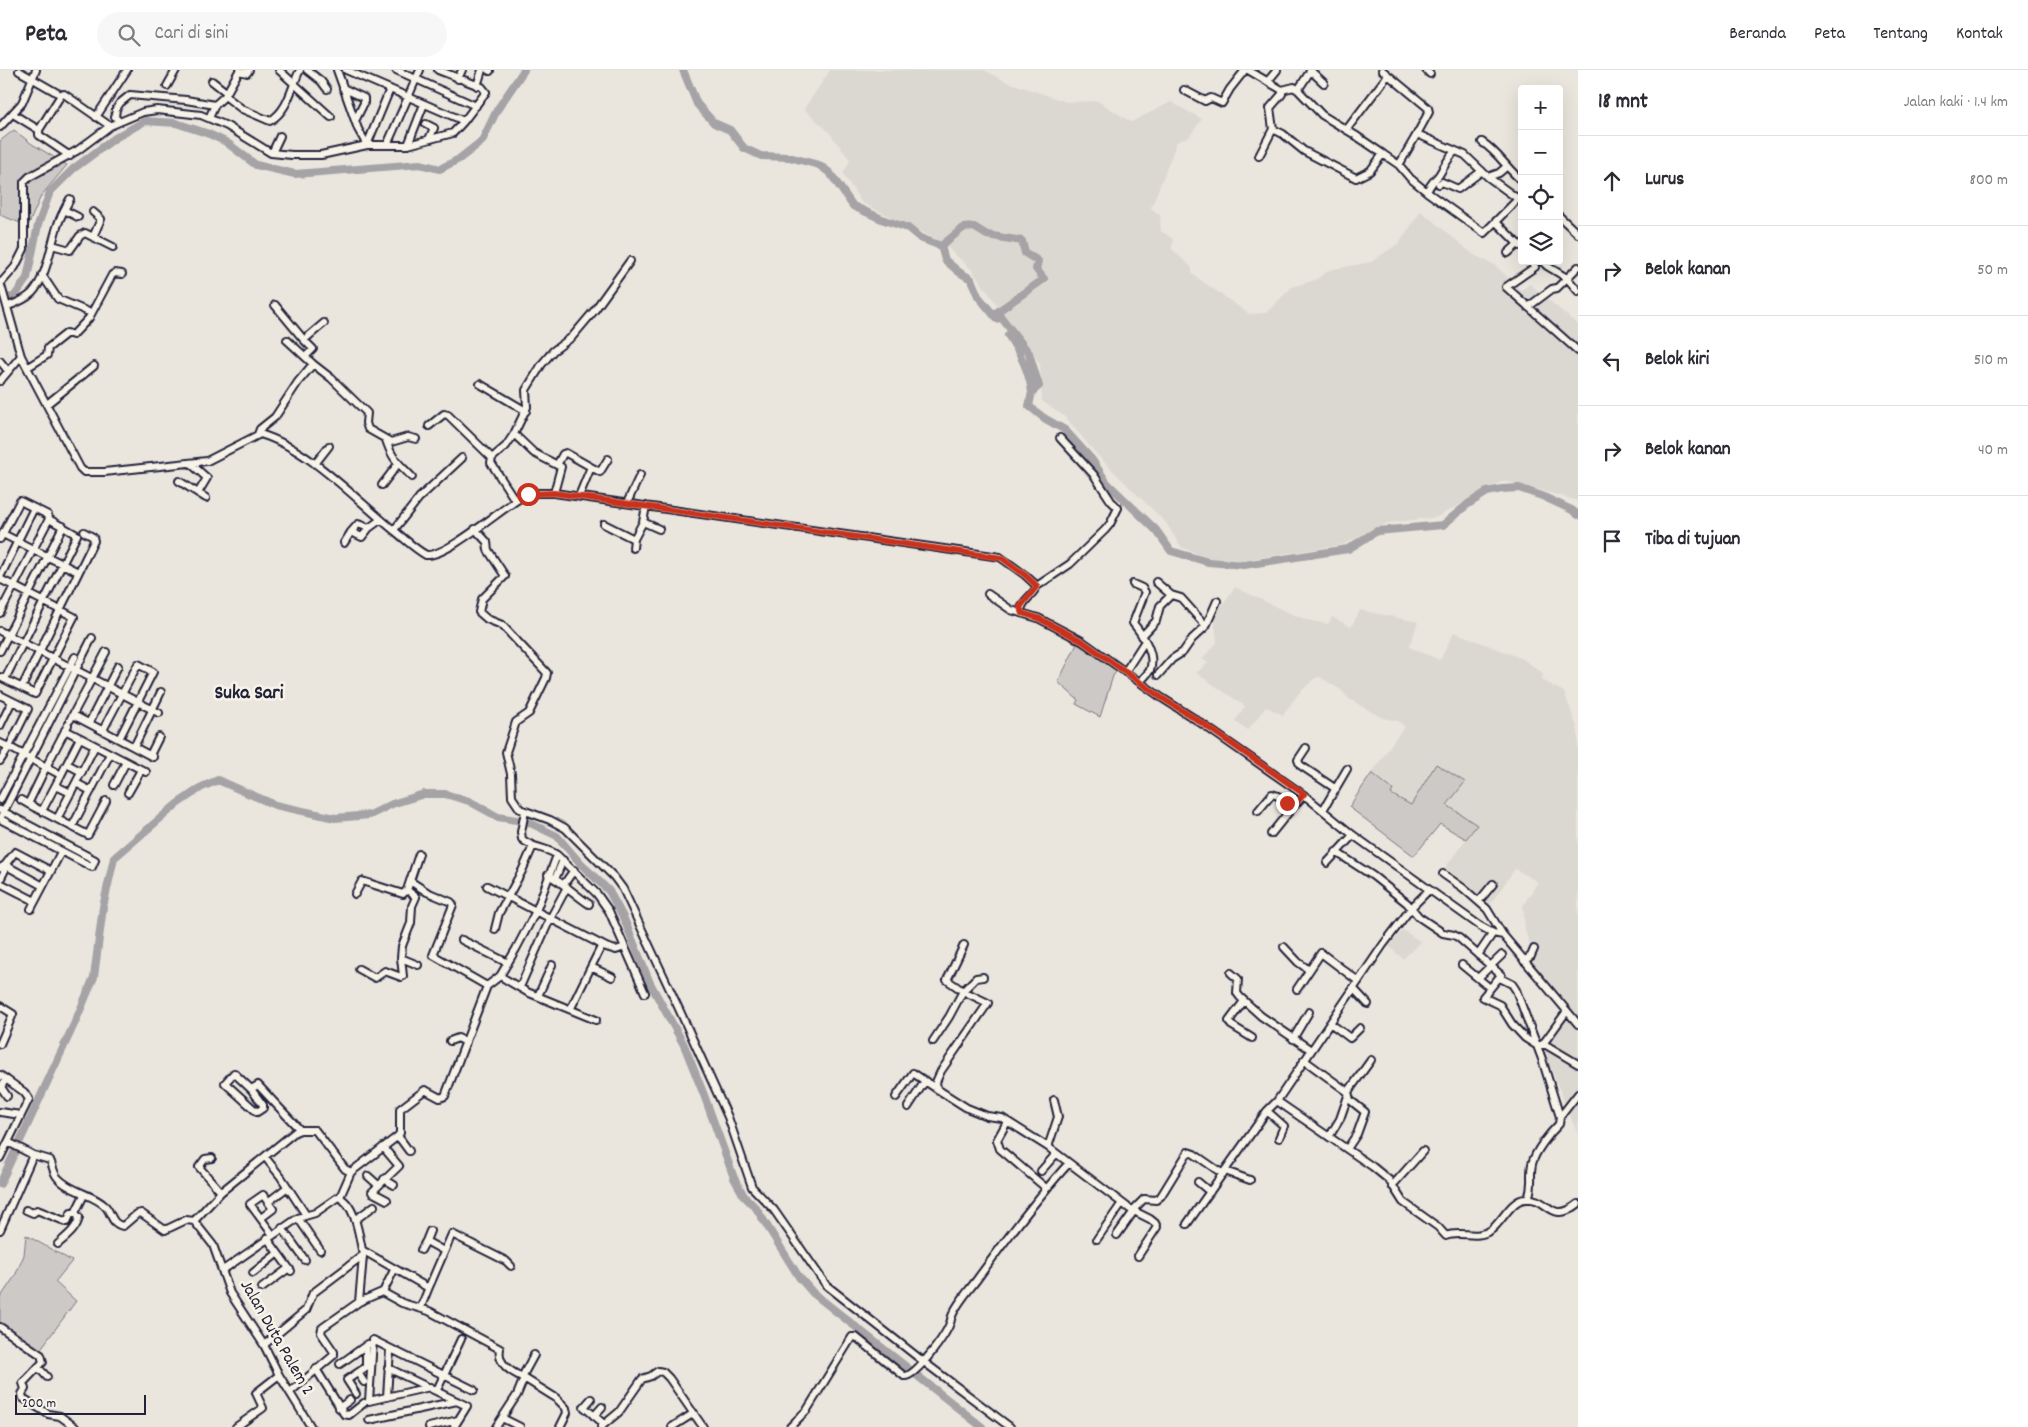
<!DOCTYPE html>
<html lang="id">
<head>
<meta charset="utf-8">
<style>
  body { margin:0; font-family:Dekko,sans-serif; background:#f7f7f7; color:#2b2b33 }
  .controls { position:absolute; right:15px; top:15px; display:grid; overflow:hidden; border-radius:5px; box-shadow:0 5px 20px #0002 }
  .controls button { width:45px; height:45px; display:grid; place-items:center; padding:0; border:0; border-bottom:1px solid #e1e1e2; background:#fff; color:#2b2b33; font:25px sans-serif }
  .scale { position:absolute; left:15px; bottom:12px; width:131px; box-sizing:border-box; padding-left:5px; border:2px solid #22223b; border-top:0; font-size:14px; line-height:18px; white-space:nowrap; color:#22223b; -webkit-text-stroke:4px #f7f3e8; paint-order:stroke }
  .stop { position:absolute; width:15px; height:15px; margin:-11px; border:4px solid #c8321e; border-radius:50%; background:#fff }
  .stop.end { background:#c8321e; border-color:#fff; box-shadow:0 1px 5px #0008 }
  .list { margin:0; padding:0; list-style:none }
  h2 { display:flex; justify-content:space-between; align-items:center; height:65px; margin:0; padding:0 20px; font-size:21px }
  h2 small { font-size:16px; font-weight:400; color:#7c7c81 }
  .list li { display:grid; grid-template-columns:32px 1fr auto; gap:15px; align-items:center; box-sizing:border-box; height:90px; padding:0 20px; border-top:1px solid #e1e1e2 }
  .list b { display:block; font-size:19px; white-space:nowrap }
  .list em { font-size:16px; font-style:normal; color:#7c7c81 }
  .icon { flex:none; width:28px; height:28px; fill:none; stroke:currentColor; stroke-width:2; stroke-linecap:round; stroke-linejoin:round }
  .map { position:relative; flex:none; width:1578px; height:1357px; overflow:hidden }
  header { display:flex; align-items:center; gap:30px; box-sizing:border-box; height:70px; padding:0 25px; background:#fff; border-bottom:1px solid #e1e1e2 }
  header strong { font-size:24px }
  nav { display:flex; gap:28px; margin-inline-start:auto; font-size:18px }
  .search { width:350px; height:45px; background:#f7f7f7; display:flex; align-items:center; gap:12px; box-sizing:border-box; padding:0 18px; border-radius:28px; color:#7c7c81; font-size:19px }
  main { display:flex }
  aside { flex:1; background:#fff }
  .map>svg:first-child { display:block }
</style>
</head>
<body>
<header>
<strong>Peta</strong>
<div class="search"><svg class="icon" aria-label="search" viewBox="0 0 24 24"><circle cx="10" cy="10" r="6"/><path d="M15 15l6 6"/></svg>Cari di sini</div>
<nav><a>Beranda</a><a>Peta</a><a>Tentang</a><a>Kontak</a></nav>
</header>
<main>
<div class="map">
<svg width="1578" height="1357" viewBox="0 0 1578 1357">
  <rect width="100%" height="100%" fill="#eae6de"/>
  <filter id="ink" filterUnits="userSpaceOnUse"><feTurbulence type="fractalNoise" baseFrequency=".02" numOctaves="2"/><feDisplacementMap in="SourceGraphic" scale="10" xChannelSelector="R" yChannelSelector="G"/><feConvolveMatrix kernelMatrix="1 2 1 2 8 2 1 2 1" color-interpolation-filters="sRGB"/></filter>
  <g filter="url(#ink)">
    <!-- built -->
    <path fill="#dbd8d2" d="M830 0H984L1005 11 1067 32 1098 31 1131 52 1171 32 1202 49 1189 67 1177 72 1151 138 1160 145 1161 161 1173 169 1172 179 1192 198V204L1249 244 1266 243 1292 217 1315 210 1329 200 1371 192 1399 173 1421 141 1474 185 1495 195 1521 220 1530 214 1578 255V431L1518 414 1503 411 1437 447 1388 453 1342 475 1245 490 1209 489 1181 477 1166 453 1098 386 1065 347 1042 331 1040 294 971 199 941 172 862 133 843 104 850 90 828 61 804 39Z
      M1235 517 1285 541 1307 550 1328 554 1332 547 1351 557 1360 540 1418 552 1409 577 1440 590 1454 562 1523 589 1543 603 1542 610 1564 622 1578 660V1065L1542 977 1572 945 1527 895 1533 887 1525 859 1523 835 1538 812 1515 799 1489 836 1445 798 1476 755 1447 735 1465 712 1411 735 1391 723 1393 720 1372 703 1394 670 1405 657 1398 651 1382 648 1349 629 1341 620 1320 607 1315 608 1299 623 1283 645 1266 637 1248 660 1235 651 1245 636 1196 603 1208 593 1202 589 1217 573 1214 546Z
      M1403 860 1421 872 1403 889 1389 876Z"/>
    <!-- green -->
    <path fill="#cdc9c6" stroke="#787680" d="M14 60 32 74 67 95 41 126 28 156 0 145V71Z
      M1077 574 1118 599 1113 606 1100 647 1076 634 1078 630 1058 612Z
      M1436 694 1465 712 1447 735 1477 755 1466 769 1440 754 1414 786 1349 737 1372 703 1393 720 1391 724 1411 735Z
      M26 1165 72 1191 55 1212 76 1231 37 1284 0 1258V1228L15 1206 24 1185Z"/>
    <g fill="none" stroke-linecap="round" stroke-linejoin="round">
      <!-- river -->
      <path stroke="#a6a3a6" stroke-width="8" d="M683 0 697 34 714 53 730 60 744 78 761 86 789 87 819 95 830 103 853 136 884 150 908 158 920 168 941 176 963 158 974 157 987 165 1022 171 1025 183 1038 191 1036 199 1044 209 997 242 1029 283 1039 316 1032 322 1029 336 1044 348 1065 360 1092 390 1107 413 1156 460 1171 481 1208 492 1244 495 1348 479 1377 461 1443 455 1468 434 1487 422 1502 419 1519 418 1542 426 1572 440 1578 445
        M941 176 945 190 959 202 971 209 978 226 997 249
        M0 228 14 227 27 208 38 155 50 122 73 99 115 68 145 51 176 53 209 64 226 72 256 95 295 104 420 94 440 99 459 89 482 71 497 40 524 0
        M1008 265C1020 283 1029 300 1032 322
        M0 1114 76 950 94 907 103 837 114 788 177 734 202 717 218 710 275 735 335 748 370 745 392 734 424 724H445L469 731 498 747 528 752 557 766 581 794 609 821 624 849 650 913 684 975 704 1025 734 1108 744 1126 756 1138 799 1207 813 1223 982 1357"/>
      <!-- minor casing -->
      <g stroke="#22223b" stroke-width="10">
        <path id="minor" d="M279 0 331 47
          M307 0 321 11 327 19
          M337 0 358 59 367 75
          M346 0 464 51
          M396 0 476 36
          M488 0 490 1
          M1248 0 1282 20V24L1270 38 1273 59 1259 86
          M1310 0 1324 13
          M1311 0 1298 20 1322 45 1355 65 1383 84
          M1382 0 1428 38 1429 42 1417 64 1465 85 1488 107 1499 103 1506 97
          M1426 0 1430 4
          M19 1 61 25 64 24 110 56
          M458 9 462 0
          M212 11 226 22
          M1268 11 1277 0
          M167 16 176 0
          M477 16 482 0
          M343 18 364 28V33L356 49
          M1184 20 1205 31 1211 28 1222 33 1230 19 1245 0
          M1282 20 1294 17 1298 20
          M225 26 239 1 247 3 249 0
          M13 44 39 60V65L70 86
          M96 47 127 0
          M209 48 215 35 225 26 242 39 270 51C289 40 291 17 300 0
          M119 51 115 47 116 39 120 33 130 25 186 30 215 35
          M426 54 434 58 429 69
          M0 57 22 33 36 0
          M1273 59 1283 64 1304 81 1356 108 1370 101 1383 84 1399 95 1410 108 1427 122 1484 163 1522 125
          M1347 59 1388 5
          M39 60 61 25
          M1482 72C1499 83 1507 99 1522 111
          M367 75 390 19
          M387 75 420 0
          M408 75 424 34
          M272 83 280 66
          M1399 95 1417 64
          M1488 107 1518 129
          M1439 114 1442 112 1458 119 1482 101
          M1427 122C1430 114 1434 111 1439 105 1445 95 1447 90 1455 81
          M64 140 78 147
          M93 142 101 149 93 167
          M1559 146 1578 164
          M1496 152 1520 176 1522 174
          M52 175 70 180 80 166 85 163 113 177
          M1508 183 1518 174
          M1530 191 1535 197 1506 217 1578 281
          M1542 191 1547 196 1567 208 1578 221
          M42 205 58 229 91 243
          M0 212 21 286 80 398 84 402H104L207 391 260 364C310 379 356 430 396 462 406 470 415 479 426 485 447 487 503 437 525 425L534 423H554L1000 487 1025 505 1037 516
          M1 213 15 197 24 179V112L29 107 78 80 110 56 143 42 157 40 201 45 227 56 271 83 292 85H321L367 75H408L453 63 464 51 486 22 482 17 438 0
          M275 235 304 270
          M8 236C17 233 25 230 32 223 47 207 50 178 57 157 60 147 65 138 70 129
          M1528 237 1552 219 1557 218 1578 197
          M287 270 313 294
          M305 287 313 279 304 270 324 253
          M0 291 8 301
          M28 297 47 285 48 278 67 263 73 265 89 248 112 205 115 203 122 204
          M0 311 21 286
          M480 314 526 341
          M47 334 94 296
          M429 356 444 344 448 345 492 388 491 393 515 430
          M258 364 260 359 275 347 298 312 313 294 331 308 367 343 366 353 368 359 391 372 408 367 416 369
          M514 364 534 383 561 397 554 423
          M386 370C393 391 398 392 412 407
          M492 388 506 376 514 364 527 337 526 320 542 294 553 281 572 267 594 241 630 191
          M190 393 207 408 198 423
          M315 394 329 376
          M557 395 563 384 566 383 591 397 579 426
          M591 397 600 402 608 389
          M179 411 206 428
          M382 415 398 394
          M627 433 640 405
          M646 436 643 452 659 459
          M604 454 634 469
          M475 459 487 472 488 480 505 506 482 529 479 542 487 549 502 555 547 603 546 608 529 643 516 652 506 682 511 704 512 727 520 739 550 750 565 758 614 807 623 819 679 939 728 1047 752 1117 774 1140 826 1215 924 1292 1010 1357
          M394 460 419 428 462 388
          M351 462 358 454 369 458
          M3 464 78 502
          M0 469 20 431 48 445 49 449 77 465 5 609
          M344 473 351 462 362 467 369 458 380 450
          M633 478 634 469 643 452
          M0 507 34 438
          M0 509 74 547 35 624 0 607
          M1133 514 1142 518 1145 522 1133 553C1142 564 1156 584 1150 600 1148 604 1143 608 1140 612
          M988 524 1011 540 1038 548 1082 571 1162 628 1195 649 1304 725 1353 765 1480 856 1493 863 1503 865
          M1171 525 1181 528 1206 556
          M1021 542C1020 532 1033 526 1037 516L1070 494 1105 460 1110 454 1118 438 1111 431 1094 405 1060 368
          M0 543 49 449
          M0 561 159 643
          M1142 566 1156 551 1160 536 1171 525 1156 512
          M0 581 63 456
          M1125 602 1145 571
          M1158 605 1172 589 1183 582 1192 569 1206 556 1217 531
          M22 617 94 471 93 467 84 462
          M0 625 28 639 9 677 0 673
          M73 645 153 687
          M70 650 106 582
          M89 653 118 596
          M0 656 12 631
          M65 660 146 702
          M103 660 138 594 153 602 119 669
          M134 677 161 622
          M1306 678 1298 690 1300 695 1336 719
          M150 685 159 667
          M0 691 9 677 46 697 68 655
          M67 694 82 702
          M76 713 91 721
          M114 715 126 692
          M56 716 71 723
          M128 723 141 700
          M0 730 75 587
          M21 730 28 734 46 697 61 705 80 668
          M28 734 88 765 106 731
          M0 740 95 790 92 797 0 749
          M1323 740 1347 699
          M42 741 61 705
          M1258 741 1272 724 1278 726 1292 738 1304 725
          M2 745 92 568
          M57 749 95 676
          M72 757 110 684
          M1271 764 1292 738
          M1336 782 1373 806 1407 833 1419 847 1443 863 1454 865 1459 868 1501 905 1483 927 1500 935 1512 954 1525 968 1536 975H1546L1578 994
          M557 785 597 824 609 841 645 923
          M1327 793 1353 765
          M5 795 15 782 51 801
          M0 798 5 795 43 816
          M1443 804 1463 818 1487 839 1503 865 1578 954
          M548 805C564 813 575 825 589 834
          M555 809 563 790
          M0 810 7 796
          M410 811 427 822 451 832 453 835 433 885 487 916
          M0 813 35 831
          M564 814 574 800
          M487 816 606 877 616 880 625 877
          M355 824 362 811 403 824 407 820
          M1479 831 1493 814
          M31 839 61 782
          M495 859 499 843 522 801 533 776
          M462 870 508 893
          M964 875 947 910 963 921 976 908 983 907
          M1284 877 1298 892 1309 900
          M1478 885 1493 863
          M401 888 418 895
          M1524 891 1531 886 1534 879
          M1462 895 1490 918
          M591 897 602 875
          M359 899 375 908 385 901 401 907 403 906 401 888 402 876 411 853 412 836 416 827 407 820 419 784
          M1231 903 1238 909 1237 923 1240 927 1261 946 1311 980
          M500 906 527 922 596 950
          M1478 908 1502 885
          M1500 908 1512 914 1516 920 1542 989 1560 1047
          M520 917 550 849 567 817
          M1353 918 1368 934
          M1297 919 1321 883 1358 911
          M538 926 552 895
          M1244 931 1229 951 1231 955 1252 968
          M0 936 13 944 0 974
          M571 938 591 897 612 907
          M1330 953 1350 968 1360 958
          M1293 969 1309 942
          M450 971 458 968 466 972
          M933 971 949 947 963 921 988 933 941 1001 936 1012 937 1019 967 1038 987 1046 1002 1048 1048 1077 1130 1139 1150 1149 1155 1153 1157 1157 1138 1186
          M1543 974 1567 941
          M1304 990 1348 1022 1371 990
          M0 1005 24 1022 29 1029 8 1072 33 1085 50 1090C53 1096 53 1103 58 1108 70 1122 96 1125 106 1137 112 1144 111 1154 123 1156L137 1144 141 1143 165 1160 186 1150 194 1151 213 1175 230 1223 264 1275 279 1305 311 1357
          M6 1009 1 1017 7 1026
          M251 1019 263 1035V1038L257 1042 225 1013 234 1003 251 1019 258 1015 300 1060
          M896 1027 913 1003 937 1019
          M1277 1031 1373 1097 1389 1110 1403 1132 1438 1157 1446 1166C1460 1160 1477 1170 1491 1160 1502 1152 1511 1130 1525 1129 1549 1126 1550 1156 1578 1134
          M908 1037 925 1011
          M1267 1041 1284 1056 1279 1068
          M0 1042 21 1045
          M1007 1052 997 1070 1000 1079 1046 1118
          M398 1066 409 1081
          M1329 1067 1340 1049 1348 1026
          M383 1077 399 1096 372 1122 387 1130
          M1048 1077 1058 1047 1054 1030
          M1347 1079 1357 1064 1365 1042 1350 1030 1348 1022
          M265 1087 281 1107 306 1145
          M0 1088 8 1072
          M212 1088 205 1089 199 1097 221 1122
          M1041 1101 1056 1084
          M1225 1101 1250 1110
          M368 1106 378 1115
          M384 1109 394 1115
          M1198 1112 1210 1122
          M1392 1116 1423 1081
          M340 1127 351 1102
          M1528 1129C1534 1113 1529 1108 1532 1094 1535 1081 1550 1063 1559 1054L1560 1047 1578 1024
          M268 1132 285 1119
          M26 1140 33 1143 37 1140 67 1152 71 1143H75L84 1125
          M1133 1140 1144 1129 1156 1130 1161 1126 1188 1082 1194 1084 1223 1104
          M261 1148 273 1139 263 1125 250 1134 273 1165
          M298 1148 320 1180
          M355 1150 374 1136
          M194 1151 221 1122 295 1062 300 1060H315L345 1099 351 1102 398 1066 400 1063V1039L425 1020 440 1028 445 1026 487 916 500 906 516 879 536 841 557 785C546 777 531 778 522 769L521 762 525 741
          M1187 1154 1267 1041 1277 1031 1383 875 1412 837 1429 820
          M282 1158 305 1190
          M0 1160 33 1085
          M430 1161 426 1171 444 1181
          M1117 1165 1134 1141
          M267 1168 291 1201
          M1097 1169 1122 1133
          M58 1174C67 1166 77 1159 79 1147L75 1143
          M421 1180 426 1171
          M223 1200 298 1148 315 1143 338 1127C355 1133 359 1165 362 1180L425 1216 429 1217 452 1164 506 1191 511 1196
          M253 1203 278 1183
          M262 1218 289 1198
          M383 1222 394 1200
          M359 1232 363 1186
          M421 1237 429 1217
          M0 1257 41 1285 43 1292 23 1313 25 1319 22 1324 23 1328 48 1344 60 1346 75 1357
          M264 1275 306 1240 313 1223 362 1186
          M340 1294 368 1274
          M38 1297 47 1307
          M388 1298 467 1336 454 1357
          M316 1299 344 1344 349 1345 364 1333
          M358 1303 364 1312
          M522 1307 534 1285
          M524 1308 556 1328 566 1338 567 1343 560 1357
          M430 1317 369 1331 373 1270 474 1320
          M437 1320 461 1269
          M290 1322 334 1285V1282L321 1263 322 1258 359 1232 382 1222 402 1233 429 1241 500 1279C497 1294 511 1302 524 1308L517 1325 496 1357
          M356 1324 347 1310 366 1297V1275
          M387 1327 390 1279
          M591 1329 584 1337 604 1354
          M339 1338 350 1330
          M594 1346 602 1337
          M502 1348 520 1357
          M369 1350 457 1331
          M236 1357 263 1338 256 1323 279 1305
          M429 1357 458 1350
          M601 1357 619 1342 642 1309 651 1306 658 1301 663 1302 669 1308 703 1357
          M672 1357 694 1343
          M790 1357 807 1340 852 1267H856L904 1306C915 1308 946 1265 950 1253 951 1251 951 1248 952 1246 957 1233 970 1219 978 1208 1007 1168 1036 1129 1069 1093"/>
      </g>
      <!-- minor -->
      <use href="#minor" stroke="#f7f3e8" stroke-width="6"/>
    </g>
  </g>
  <g fill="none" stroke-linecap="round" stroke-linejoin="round" filter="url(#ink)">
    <!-- route -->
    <path stroke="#c8321e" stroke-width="6" d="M528 424 554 423 1002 488 1025 505 1037 516 1020 537 1022 543 1038 548 1082 571 1162 628 1196 649 1304 724 1292 738 1287 733"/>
  </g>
  <g text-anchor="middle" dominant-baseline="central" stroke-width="5" stroke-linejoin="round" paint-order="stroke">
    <!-- street labels -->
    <g font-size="18" fill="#22223b" stroke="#f7f3e8">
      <text transform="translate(276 1268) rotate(60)">Jalan Duta Palem 2</text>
    </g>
    <!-- quarter labels -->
    <g font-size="20" font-weight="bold" fill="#22223b" stroke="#f7f3e8">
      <text x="249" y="624">Suka Sari</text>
    </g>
  </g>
</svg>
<div class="controls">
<button>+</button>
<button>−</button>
<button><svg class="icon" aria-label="locate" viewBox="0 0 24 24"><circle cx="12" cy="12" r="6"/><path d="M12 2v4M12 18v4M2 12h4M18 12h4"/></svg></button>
<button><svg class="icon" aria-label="layers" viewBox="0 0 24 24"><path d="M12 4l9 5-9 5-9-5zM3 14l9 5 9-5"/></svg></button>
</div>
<div class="scale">200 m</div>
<div class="stop" style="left:528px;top:424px"></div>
<div class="stop end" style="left:1287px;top:733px"></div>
</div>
<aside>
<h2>18 mnt<small>Jalan kaki · 1.4 km</small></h2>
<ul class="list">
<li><svg class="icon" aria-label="ahead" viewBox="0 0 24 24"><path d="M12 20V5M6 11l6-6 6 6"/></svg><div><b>Lurus</b></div><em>800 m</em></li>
<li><svg class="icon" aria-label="right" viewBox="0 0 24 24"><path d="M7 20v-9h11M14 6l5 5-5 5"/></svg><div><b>Belok kanan</b></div><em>50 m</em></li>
<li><svg class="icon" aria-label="left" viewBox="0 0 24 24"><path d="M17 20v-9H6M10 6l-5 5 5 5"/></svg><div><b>Belok kiri</b></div><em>510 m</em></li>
<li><svg class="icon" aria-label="right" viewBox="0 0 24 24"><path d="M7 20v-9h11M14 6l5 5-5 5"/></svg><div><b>Belok kanan</b></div><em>40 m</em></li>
<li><svg class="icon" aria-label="arrive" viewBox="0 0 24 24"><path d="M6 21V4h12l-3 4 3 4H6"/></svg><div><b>Tiba di tujuan</b></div></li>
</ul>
</aside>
</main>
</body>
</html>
